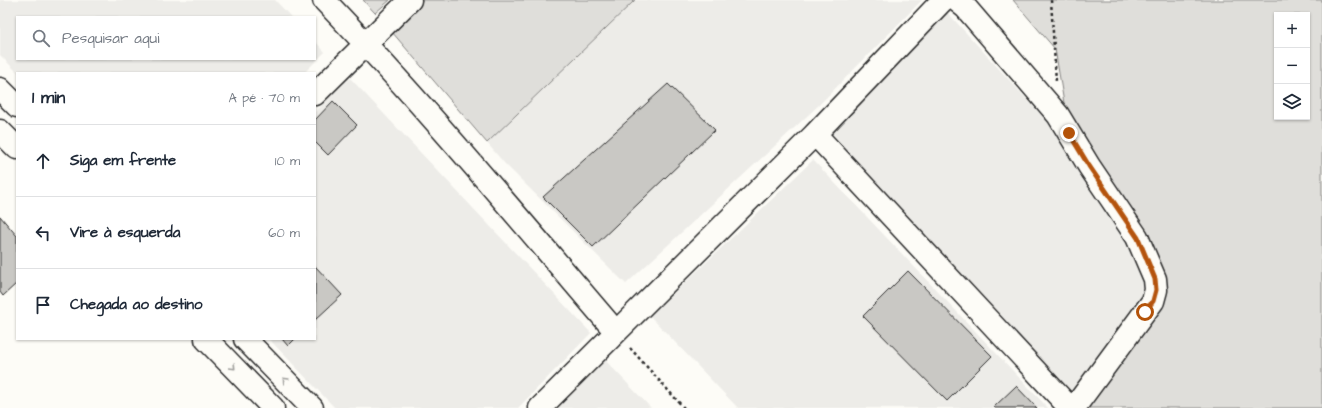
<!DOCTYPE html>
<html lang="pt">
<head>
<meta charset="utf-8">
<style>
  body { margin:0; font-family:"Architects Daughter",sans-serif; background:#f2f2f3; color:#1f2937 }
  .controls { position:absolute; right:12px; top:12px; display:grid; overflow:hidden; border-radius:0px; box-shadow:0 1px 3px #0004 }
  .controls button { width:36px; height:36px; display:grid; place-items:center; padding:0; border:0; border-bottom:1px solid #e0e1e3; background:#fff; color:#1f2937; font:20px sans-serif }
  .stop { position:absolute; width:12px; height:12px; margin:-9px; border:3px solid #b45309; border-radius:50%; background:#fff }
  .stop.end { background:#b45309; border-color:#fff; box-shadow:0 1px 4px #0008 }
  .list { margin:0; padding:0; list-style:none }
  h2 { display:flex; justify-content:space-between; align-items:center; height:52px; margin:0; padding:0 16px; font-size:17px }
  h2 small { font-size:13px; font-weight:400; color:#747a83 }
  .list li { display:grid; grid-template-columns:26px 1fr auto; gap:12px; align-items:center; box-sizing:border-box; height:72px; padding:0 16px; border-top:1px solid #e0e1e3 }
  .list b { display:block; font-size:15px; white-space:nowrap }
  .list em { font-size:13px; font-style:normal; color:#747a83 }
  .icon { flex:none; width:22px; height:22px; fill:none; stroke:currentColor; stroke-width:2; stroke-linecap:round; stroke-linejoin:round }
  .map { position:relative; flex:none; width:1322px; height:408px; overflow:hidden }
  .search { position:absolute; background:#fff; box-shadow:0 1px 3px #0004; left:16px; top:16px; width:300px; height:44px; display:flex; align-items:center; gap:10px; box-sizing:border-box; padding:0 14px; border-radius:0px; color:#747a83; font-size:15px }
  .panel { position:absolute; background:#fff; box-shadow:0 1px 3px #0004; left:16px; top:72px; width:300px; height:268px; border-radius:0px }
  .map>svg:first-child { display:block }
</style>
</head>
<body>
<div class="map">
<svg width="1322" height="408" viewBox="0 0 1322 408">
  <rect width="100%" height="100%" fill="#fdfcf7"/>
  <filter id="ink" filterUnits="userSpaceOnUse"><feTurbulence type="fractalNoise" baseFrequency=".025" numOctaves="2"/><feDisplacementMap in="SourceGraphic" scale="8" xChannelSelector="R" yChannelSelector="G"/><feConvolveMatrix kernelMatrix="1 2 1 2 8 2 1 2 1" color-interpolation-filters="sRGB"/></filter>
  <g filter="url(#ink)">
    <!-- built -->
    <path fill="#edece8" d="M0 0H275L291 17H17V59H315V41L325 52 304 73H18L0 55Z
      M635 0H922L819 105 626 284 505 164 487 143Z
      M946 11 1056 131 1137 247 1150 295 1070 408 830 130Z
      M350 78 591 333 518 408H335L269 339H315V112Z
      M813 160 1048 408H738L650 316Z
      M604 359 651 408H556Z"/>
    <!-- green -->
    <path fill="#dfdeda" stroke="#858482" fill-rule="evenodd" d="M363 0H390L375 13Z
      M414 0H635L487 143 386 25Z
      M1013 0H1322V408H1074L1155 279 1069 133 1055 49ZM1277 15H1307V117H1277Z"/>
    <!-- building -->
    <path fill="#c9c8c4" stroke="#2b2b2b" d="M668 84 715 130 593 247 543 197Z
      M333 101 357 125 328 155 315 142V120Z
      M0 216 17 236V283L3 296 0 292Z
      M315 266 342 295 315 320Z
      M908 271 992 356 947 401 863 316Z
      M282 339H295L288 346Z
      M1016 386 1037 408H995L994 407Z"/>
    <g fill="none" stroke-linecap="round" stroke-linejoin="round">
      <!-- minor casing -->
      <g stroke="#2b2b2b" stroke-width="25">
        <path id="minor" d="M324 0C426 106 520 220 616 332
          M956 0 966 8 1058 115 1089 166 1137 237 1155 279 1156 290 1153 301 1074 408
          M0 89 17 106
          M315 94 410 0
          M0 131 17 148
          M815 134 1070 408
          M206 339 273 408
          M245 339 312 408
          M540 408 815 134 943 0"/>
      </g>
      <!-- path -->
      <path stroke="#2b2b2b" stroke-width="2.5" stroke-dasharray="3 3" stroke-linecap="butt" d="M1051 0 1056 81
        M630 348 684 408"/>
      <!-- minor -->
      <use href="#minor" stroke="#fdfcf7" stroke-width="22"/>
    </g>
    <!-- one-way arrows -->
    <defs><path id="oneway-chevron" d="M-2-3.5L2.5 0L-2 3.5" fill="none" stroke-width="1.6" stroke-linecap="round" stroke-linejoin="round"/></defs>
    <g stroke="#9e9e9b">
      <use href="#oneway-chevron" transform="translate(233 367) rotate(46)"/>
      <use href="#oneway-chevron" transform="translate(285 380) rotate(-134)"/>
    </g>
  </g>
  <g fill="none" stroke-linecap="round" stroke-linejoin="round" filter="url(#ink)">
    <!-- route -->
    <path stroke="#b45309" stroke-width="5" d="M1069 133 1089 166 1138 238 1155 279 1156 290 1153 301 1145 312"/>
  </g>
</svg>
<div class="controls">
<button>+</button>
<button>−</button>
<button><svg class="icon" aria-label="layers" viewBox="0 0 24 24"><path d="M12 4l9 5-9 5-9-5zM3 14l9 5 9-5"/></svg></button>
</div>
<div class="stop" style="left:1145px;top:312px"></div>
<div class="stop end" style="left:1069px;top:133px"></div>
<div class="search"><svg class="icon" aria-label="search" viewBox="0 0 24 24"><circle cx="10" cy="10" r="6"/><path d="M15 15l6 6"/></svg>Pesquisar aqui</div>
<section class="panel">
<h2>1 min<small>A pé · 70 m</small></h2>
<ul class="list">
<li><svg class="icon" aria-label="ahead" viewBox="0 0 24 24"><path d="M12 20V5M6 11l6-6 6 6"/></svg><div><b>Siga em frente</b></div><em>10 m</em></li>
<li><svg class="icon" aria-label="left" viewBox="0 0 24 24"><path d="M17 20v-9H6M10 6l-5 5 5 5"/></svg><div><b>Vire à esquerda</b></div><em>60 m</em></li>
<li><svg class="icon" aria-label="arrive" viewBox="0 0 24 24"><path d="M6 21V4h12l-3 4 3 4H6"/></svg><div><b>Chegada ao destino</b></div></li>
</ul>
</section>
</div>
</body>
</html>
